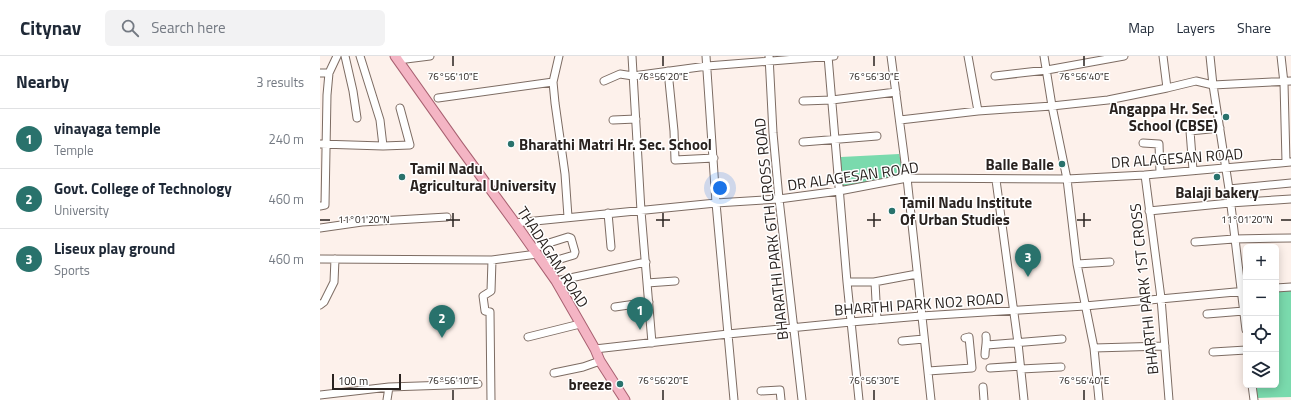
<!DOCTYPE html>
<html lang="en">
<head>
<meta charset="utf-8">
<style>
  body { margin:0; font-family:"Titillium Web",sans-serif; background:#f2f2f3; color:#1f2937 }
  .controls { position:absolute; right:12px; bottom:12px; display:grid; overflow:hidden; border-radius:6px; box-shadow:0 2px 10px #0003 }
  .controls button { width:36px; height:36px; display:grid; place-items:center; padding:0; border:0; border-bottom:1px solid #e0e1e3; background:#fff; color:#1f2937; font:20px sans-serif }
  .scale { position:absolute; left:12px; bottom:10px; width:69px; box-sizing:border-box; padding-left:4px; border:2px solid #29221f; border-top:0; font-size:11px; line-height:14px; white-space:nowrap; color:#29221f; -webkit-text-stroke:3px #fff; paint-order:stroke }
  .you { position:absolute; left:400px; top:132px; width:14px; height:14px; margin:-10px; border:3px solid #fff; border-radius:50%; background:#1a73e8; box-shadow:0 0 0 6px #1a73e833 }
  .badge { display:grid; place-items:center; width:26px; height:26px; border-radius:50%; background:#29726c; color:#fff; font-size:13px; font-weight:700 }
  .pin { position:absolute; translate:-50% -33px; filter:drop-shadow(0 1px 2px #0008) }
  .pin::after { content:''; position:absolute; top:21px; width:14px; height:12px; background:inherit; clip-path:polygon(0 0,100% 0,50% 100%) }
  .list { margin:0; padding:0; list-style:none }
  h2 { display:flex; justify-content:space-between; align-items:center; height:52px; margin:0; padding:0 16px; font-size:17px }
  h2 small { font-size:13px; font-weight:400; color:#747a83 }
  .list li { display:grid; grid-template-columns:26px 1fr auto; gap:12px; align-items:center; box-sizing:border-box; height:60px; padding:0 16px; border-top:1px solid #e0e1e3 }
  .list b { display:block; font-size:15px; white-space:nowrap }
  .list p { margin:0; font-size:13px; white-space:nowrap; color:#747a83 }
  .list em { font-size:13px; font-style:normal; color:#747a83 }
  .icon { flex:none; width:22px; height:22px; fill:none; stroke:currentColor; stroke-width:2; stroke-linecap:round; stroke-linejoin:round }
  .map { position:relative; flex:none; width:971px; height:344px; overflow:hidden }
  header { display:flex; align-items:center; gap:24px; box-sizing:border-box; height:56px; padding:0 20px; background:#fff; border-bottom:1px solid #e0e1e3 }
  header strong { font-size:19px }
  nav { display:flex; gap:22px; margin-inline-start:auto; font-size:14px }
  .search { width:280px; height:36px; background:#f2f2f3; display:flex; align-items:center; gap:10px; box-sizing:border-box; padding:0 14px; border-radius:6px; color:#747a83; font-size:15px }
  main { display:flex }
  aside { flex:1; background:#fff }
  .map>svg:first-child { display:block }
</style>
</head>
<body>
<header>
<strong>Citynav</strong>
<div class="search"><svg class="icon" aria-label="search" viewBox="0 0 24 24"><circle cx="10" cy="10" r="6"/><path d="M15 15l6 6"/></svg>Search here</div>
<nav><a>Map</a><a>Layers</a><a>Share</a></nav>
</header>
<main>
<aside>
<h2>Nearby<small>3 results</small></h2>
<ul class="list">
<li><span class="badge">1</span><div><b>vinayaga temple</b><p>Temple</p></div><em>240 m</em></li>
<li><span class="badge">2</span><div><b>Govt. College of Technology</b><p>University</p></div><em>460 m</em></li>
<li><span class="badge">3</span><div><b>Liseux play ground</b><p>Sports</p></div><em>460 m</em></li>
</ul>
</aside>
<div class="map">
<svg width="971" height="344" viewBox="0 0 971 344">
  <rect width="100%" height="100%" fill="#fdf1eb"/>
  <!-- green -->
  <path fill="#7adaad" d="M579 98 585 121 521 132V101Z
    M971 234V341L937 342 936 329H956V235Z"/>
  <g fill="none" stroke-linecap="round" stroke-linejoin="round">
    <!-- minor casing -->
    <g stroke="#7d6c63" stroke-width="9">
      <path id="minor" d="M25 0 33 35 37 62
        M312 0 321 155 332 287
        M386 0 396 147 414 344
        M449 0 453 77 459 143 482 344
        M508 0 527 226 539 344
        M571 0 587 122 611 344
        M648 0 658 55
        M724 0 732 50 747 123 757 208 774 292 779 344
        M843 0 847 32
        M890 0 893 29 909 133 926 274
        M961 0 964 27 966 106
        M78 4 110 0
        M348 15 354 75 355 104 394 102
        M0 17H9L17 0
        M675 20 727 14 804 0
        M284 25 300 18 313 20 387 10 514 0
        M233 26 235 47 245 118 248 161
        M118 42 233 26 239 0
        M483 45 512 44 576 36
        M293 64 316 63
        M580 64 658 55 732 50 788 44 847 32 876 25 893 29 971 25
        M483 86 557 80
        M823 87 839 88 840 117
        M0 88 63 90 60 64 40 0
        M63 90 90 89 80 52
        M873 114 870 75 900 72
        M825 119 841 242 849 344
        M676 124 698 287 704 344
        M909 133 971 127
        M0 150 5 149 7 39 9 17
        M829 155 910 147 971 143
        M288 157 291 191
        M195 167 396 147 459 143 519 135 587 122 747 123 825 119 971 106
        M0 172 42 166 127 161
        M875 186 914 183 971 182
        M213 192 248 181 251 182 255 196 254 199 224 208
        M0 203 172 204 217 198
        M757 208 790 206
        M236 225 326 206
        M527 226H554L597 218
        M555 226 557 264
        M327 227 355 225
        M956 232 971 231
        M0 249 4 246 14 226 15 203
        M295 251 329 246
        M887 258 924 255
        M208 281 260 268
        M582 285 604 283
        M667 289 742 283
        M774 292 845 290
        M275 293 408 278 531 266 601 260 765 250 926 235
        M893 296 926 294
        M665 299C665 292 667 287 666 280
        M670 312 700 310
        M701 313 741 311
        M608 315 652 312 649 281 645 282
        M234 317 263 311 280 305
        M932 329 934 344
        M663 331 664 344
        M441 335 460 334 461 344
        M0 339 69 331 158 328
        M67 344 69 331
        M171 344 170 256 165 255 163 240 171 235 172 204"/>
    </g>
    <!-- major casing -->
    <g stroke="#a86171" stroke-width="11">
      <path id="major" d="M75 0 138 89 195 167 236 225 275 293 280 305 305 344"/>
    </g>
    <!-- minor -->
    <use href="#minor" stroke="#fff" stroke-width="7"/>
    <!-- major -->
    <use href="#major" stroke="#f4b5c4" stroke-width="9"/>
  </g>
  <!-- ticks -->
  <path fill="none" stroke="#29221f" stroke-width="1.5" d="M133 0V10M343 0V10M554 0V10M764 0V10M133 157V171M343 157V171M554 157V171M764 157V171M0 164H10M126 164H140M336 164H350M547 164H561M757 164H771M961 164H971M133 334V344M343 334V344M554 334V344M764 334V344"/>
  <!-- markers -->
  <g fill="#29726c" stroke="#fff" stroke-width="1.5">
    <circle cx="906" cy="61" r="4"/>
    <circle cx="191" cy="88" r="4"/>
    <circle cx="742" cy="108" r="4"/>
    <circle cx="82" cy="121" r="4"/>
    <circle cx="897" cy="121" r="4"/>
    <circle cx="572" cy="155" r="4"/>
    <circle cx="300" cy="328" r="4"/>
  </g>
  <g text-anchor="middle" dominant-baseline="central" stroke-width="3" stroke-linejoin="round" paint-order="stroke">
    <!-- poi labels -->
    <g font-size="15" font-weight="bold" fill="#29221f" stroke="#fff" text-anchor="end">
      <text x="898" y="52">Angappa Hr. Sec.<tspan x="898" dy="17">School (CBSE)</tspan></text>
      <text x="199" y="88" text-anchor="start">Bharathi Matri Hr. Sec. School</text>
      <text x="734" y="108">Balle Balle</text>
      <text x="90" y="112" text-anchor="start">Tamil Nadu<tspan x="90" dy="17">Agricultural University</tspan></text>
      <text x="897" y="136" text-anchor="middle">Balaji bakery</text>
      <text x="580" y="146" text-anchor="start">Tamil Nadu Institute<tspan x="580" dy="17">Of Urban Studies</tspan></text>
      <text x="292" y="328">breeze</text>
    </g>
    <!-- street labels -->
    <g font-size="15" fill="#29221f" stroke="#fff">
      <text transform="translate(857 102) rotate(-4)">DR ALAGESAN ROAD</text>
      <text transform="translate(533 120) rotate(-8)">DR ALAGESAN ROAD</text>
      <text transform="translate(451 173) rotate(-96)">BHARATHI PARK 6TH CROSS ROAD</text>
      <text transform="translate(233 201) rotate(57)">THADAGAM ROAD</text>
      <text transform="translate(824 233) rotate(-96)">BHARTHI PARK 1ST CROSS</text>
      <text transform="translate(599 248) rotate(-4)">BHARTHI PARK NO2 ROAD</text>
    </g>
  </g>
  <g font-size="10" text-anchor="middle" fill="#29221f" stroke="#fff" stroke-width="3" stroke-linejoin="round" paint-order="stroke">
    <text x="133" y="24">76°56'10"E</text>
    <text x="343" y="24">76°56'20"E</text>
    <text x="554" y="24">76°56'30"E</text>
    <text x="764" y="24">76°56'40"E</text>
    <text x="44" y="167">11°01'20"N</text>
    <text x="927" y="167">11°01'20"N</text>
    <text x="133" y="328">76°56'10"E</text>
    <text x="343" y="328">76°56'20"E</text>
    <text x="554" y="328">76°56'30"E</text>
    <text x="764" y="328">76°56'40"E</text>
  </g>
</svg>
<div class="controls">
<button>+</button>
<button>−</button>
<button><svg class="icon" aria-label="locate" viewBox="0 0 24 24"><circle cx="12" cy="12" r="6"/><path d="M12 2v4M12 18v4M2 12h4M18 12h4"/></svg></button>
<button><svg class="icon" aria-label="layers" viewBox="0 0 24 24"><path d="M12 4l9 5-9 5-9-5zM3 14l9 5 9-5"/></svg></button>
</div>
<div class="scale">100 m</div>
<div class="you"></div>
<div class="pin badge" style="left:320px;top:274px">1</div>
<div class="pin badge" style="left:122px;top:282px">2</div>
<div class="pin badge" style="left:708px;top:221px">3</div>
</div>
</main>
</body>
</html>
